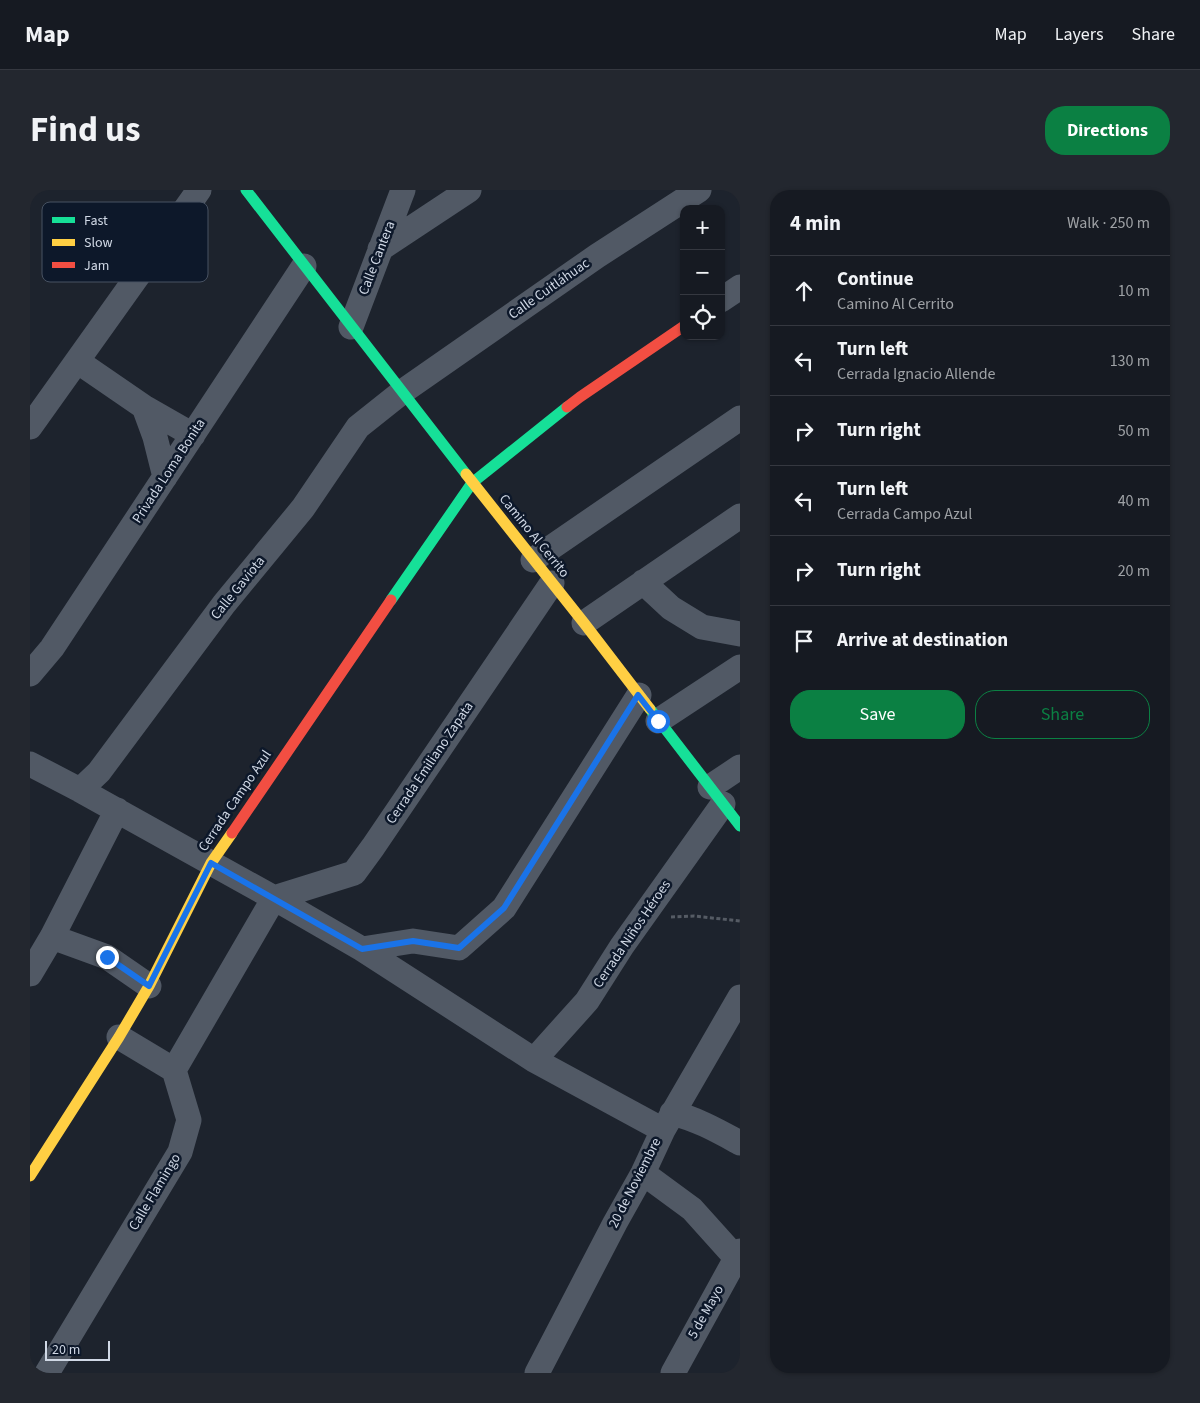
<!DOCTYPE html>
<html lang="en">
<head>
<meta charset="utf-8">
<style>
  body { margin:0; font-family:"Source Sans 3",sans-serif; background:#23272f; color:#f1f3f6 }
  .controls { position:absolute; right:15px; top:15px; display:grid; overflow:hidden; border-radius:10px; box-shadow:0 1px 4px #0004 }
  .controls button { width:45px; height:45px; display:grid; place-items:center; padding:0; border:0; border-bottom:1px solid #353840; background:#161a22; color:#f1f3f6; font:25px sans-serif }
  .scale { position:absolute; left:15px; bottom:12px; width:65px; box-sizing:border-box; padding-left:5px; border:2px solid #d0d8e5; border-top:0; font-size:14px; line-height:18px; white-space:nowrap; color:#d0d8e5; -webkit-text-stroke:4px #0d182a; paint-order:stroke }
  .stop { position:absolute; width:15px; height:15px; margin:-11px; border:4px solid #1a73e8; border-radius:50%; background:#fff }
  .stop.end { background:#1a73e8; border-color:#fff; box-shadow:0 1px 5px #0008 }
  .list { margin:0; padding:0; list-style:none }
  h2 { display:flex; justify-content:space-between; align-items:center; height:65px; margin:0; padding:0 20px; font-size:21px }
  h2 small { font-size:16px; font-weight:400; color:#9ea1a5 }
  .list li { display:grid; grid-template-columns:32px 1fr auto; gap:15px; align-items:center; box-sizing:border-box; height:70px; padding:0 20px; border-top:1px solid #353840 }
  .list b { display:block; font-size:19px; white-space:nowrap }
  .list p { margin:0; font-size:16px; white-space:nowrap; color:#9ea1a5 }
  .list em { font-size:16px; font-style:normal; color:#9ea1a5 }
  .actions { display:flex; gap:10px; padding:15px 20px }
  .actions a { flex:1; padding:11px 0; border:1px solid #0b8043; border-radius:20px; text-align:center; font-size:18px; color:#0b8043 }
  .actions .main { background:#0b8043; color:#fff }
  .icon { flex:none; width:28px; height:28px; fill:none; stroke:currentColor; stroke-width:2; stroke-linecap:round; stroke-linejoin:round }
  .map { position:relative; flex:none; width:710px; height:1183px; overflow:hidden; border-radius:20px }
  header { display:flex; align-items:center; gap:30px; box-sizing:border-box; height:70px; padding:0 25px; background:#161a22; border-bottom:1px solid #353840 }
  header strong { font-size:24px }
  nav { display:flex; gap:28px; margin-inline-start:auto; font-size:18px }
  .intro { display:flex; align-items:center; justify-content:space-between; box-sizing:border-box; height:120px; padding:0 30px }
  h1 { margin:0; font-size:35px }
  .button { padding:12px 22px; border-radius:20px; background:#0b8043; color:#fff; font-size:18px; font-weight:700 }
  main { display:flex; gap:30px; padding:0 30px }
  aside { flex:1; background:#161a22; border-radius:20px; box-shadow:0 1px 4px #0004 }
  .map>svg:first-child { display:block }
</style>
</head>
<body>
<header>
<strong>Map</strong>
<nav><a>Map</a><a>Layers</a><a>Share</a></nav>
</header>
<div class="intro"><h1>Find us</h1><a class="button">Directions</a></div>
<main>
<div class="map">
<svg width="710" height="1183" viewBox="0 0 710 1183">
  <rect width="100%" height="100%" fill="#1d232d"/>
  <g fill="none" stroke-linecap="round" stroke-linejoin="round">
    <!-- path -->
    <path stroke="#555b64" stroke-width="3" stroke-dasharray="4 2.5" stroke-linecap="butt" d="M641 727 664 726 710 731"/>
    <!-- street -->
    <path stroke="#515965" stroke-width="25" d="M350 59 439 0
      M691 110 710 97
      M321 137 373 0
      M47 171 114 217 163 245
      M114 217 125 247 135 287
      M0 237 169 0
      M503 370 710 228
      M613 392 641 418 672 437 710 444
      M554 433 710 326
      M0 484 22 458 274 76
      M628 531 710 477
      M0 574 50 600 244 708 332 759 504 870 633 940
      M680 597 710 577
      M50 600 69 582 194 414 273 318 328 237 372 202 567 66 669 0
      M22 747 77 767 119 796
      M332 759 383 751 429 758 474 718 609 505
      M0 784 22 747 87 620
      M89 847 144 880
      M504 870 557 811 592 756 693 614
      M642 923C667 929 688 941 710 953
      M613 983 662 1019 706 1068
      M17 1183 150 962 159 930 144 880 244 708 324 683 343 657 522 393
      M507 1183 585 1033 613 983 633 940 710 807
      M643 1183 710 1061"/>
    <!-- fast -->
    <path stroke="#16e098" stroke-width="11" d="M216 0 436 284
      M361 410 442 293 537 217
      M620 519 710 636"/>
    <!-- slow -->
    <path stroke="#ffcf43" stroke-width="11" d="M436 284 554 433 620 519
      M0 986 89 847 119 796 181 673 202 643"/>
    <!-- jam -->
    <path stroke="#f24e42" stroke-width="11" d="M537 217 550 207 654 136
      M202 643 361 410"/>
  </g>
  <g fill="none" stroke-linecap="round" stroke-linejoin="round">
    <!-- route -->
    <path stroke="#1a73e8" stroke-width="6" d="M77 767 119 796 181 673 332 759 383 751 429 758 474 718 608 505 628 531"/>
  </g>
  <g text-anchor="middle" dominant-baseline="central" stroke-width="5" stroke-linejoin="round" paint-order="stroke">
    <!-- street labels -->
    <g font-size="14" fill="#d0d8e5" stroke="#0d182a">
      <text transform="translate(347 68) rotate(-69)">Calle Cantera</text>
      <text transform="translate(519 99) rotate(-35)">Calle Cuitláhuac</text>
      <text transform="translate(139 281) rotate(-57)">Privada Loma Bonita</text>
      <text transform="translate(504 346) rotate(51)">Camino Al Cerrito</text>
      <text transform="translate(208 398) rotate(-51)">Calle Gaviota</text>
      <text transform="translate(400 573) rotate(-56)">Cerrada Emiliano Zapata</text>
      <text transform="translate(205 611) rotate(-56)">Cerrada Campo Azul</text>
      <text transform="translate(602 744) rotate(-56)">Cerrada Niños Héroes</text>
      <text transform="translate(605 993) rotate(-63)">20 de Noviembre</text>
      <text transform="translate(125 1002) rotate(-59)">Calle Flamingo</text>
      <text transform="translate(676 1122) rotate(-61)">5 de Mayo</text>
    </g>
  </g>
  <!-- legend -->
  <rect x="12" y="12" width="166" height="80" rx="8" fill="#0d182a" stroke="#485262" stroke-width="1"/>
  <rect x="22" y="27" width="23" height="6" fill="#16e098"/>
  <rect x="22" y="49" width="23" height="7" fill="#ffcf43"/>
  <rect x="22" y="72" width="23" height="6" fill="#f24e42"/>
  <g font-size="14" fill="#d0d8e5">
    <text x="54" y="35">Fast</text>
    <text x="54" y="57">Slow</text>
    <text x="54" y="80">Jam</text>
  </g>
</svg>
<div class="controls">
<button>+</button>
<button>−</button>
<button><svg class="icon" aria-label="locate" viewBox="0 0 24 24"><circle cx="12" cy="12" r="6"/><path d="M12 2v4M12 18v4M2 12h4M18 12h4"/></svg></button>
</div>
<div class="scale">20 m</div>
<div class="stop" style="left:628px;top:531px"></div>
<div class="stop end" style="left:77px;top:767px"></div>
</div>
<aside>
<h2>4 min<small>Walk · 250 m</small></h2>
<ul class="list">
<li><svg class="icon" aria-label="ahead" viewBox="0 0 24 24"><path d="M12 20V5M6 11l6-6 6 6"/></svg><div><b>Continue</b><p>Camino Al Cerrito</p></div><em>10 m</em></li>
<li><svg class="icon" aria-label="left" viewBox="0 0 24 24"><path d="M17 20v-9H6M10 6l-5 5 5 5"/></svg><div><b>Turn left</b><p>Cerrada Ignacio Allende</p></div><em>130 m</em></li>
<li><svg class="icon" aria-label="right" viewBox="0 0 24 24"><path d="M7 20v-9h11M14 6l5 5-5 5"/></svg><div><b>Turn right</b></div><em>50 m</em></li>
<li><svg class="icon" aria-label="left" viewBox="0 0 24 24"><path d="M17 20v-9H6M10 6l-5 5 5 5"/></svg><div><b>Turn left</b><p>Cerrada Campo Azul</p></div><em>40 m</em></li>
<li><svg class="icon" aria-label="right" viewBox="0 0 24 24"><path d="M7 20v-9h11M14 6l5 5-5 5"/></svg><div><b>Turn right</b></div><em>20 m</em></li>
<li><svg class="icon" aria-label="arrive" viewBox="0 0 24 24"><path d="M6 21V4h12l-3 4 3 4H6"/></svg><div><b>Arrive at destination</b></div></li>
</ul>
<div class="actions"><a class="main">Save</a><a>Share</a></div>
</aside>
</main>
</body>
</html>
